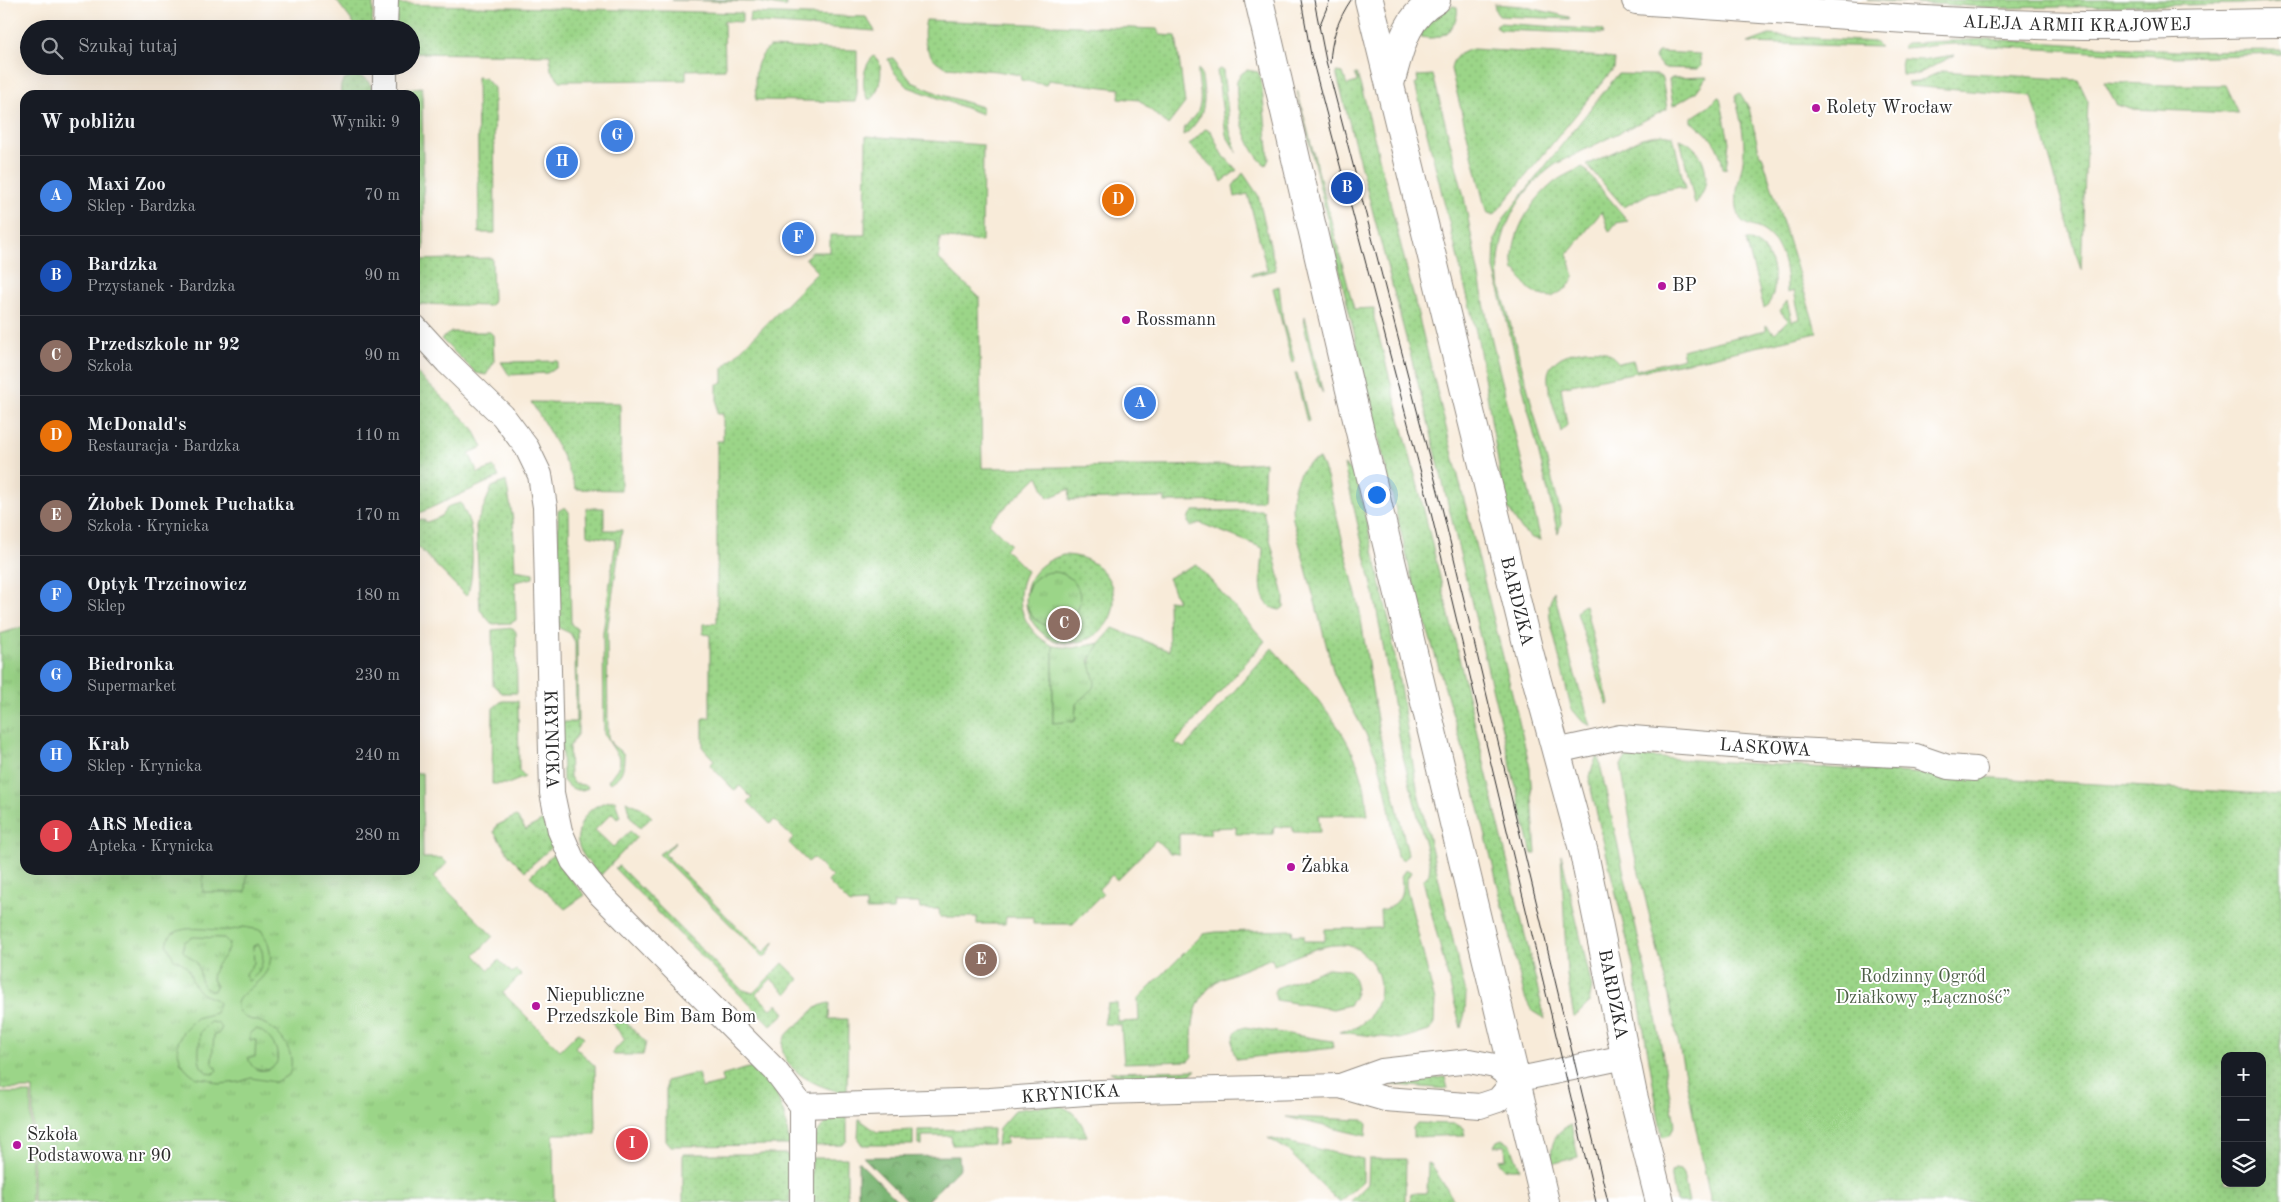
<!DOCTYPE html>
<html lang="pl">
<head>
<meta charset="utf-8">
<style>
  body { margin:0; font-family:"Old Standard TT",serif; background:#20242c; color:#f1f3f6 }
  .controls { position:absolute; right:15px; bottom:15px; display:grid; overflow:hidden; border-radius:10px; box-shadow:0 5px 20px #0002 }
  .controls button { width:45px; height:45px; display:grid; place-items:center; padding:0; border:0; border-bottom:1px solid #363941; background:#171b24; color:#f1f3f6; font:25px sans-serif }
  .you { position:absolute; left:1376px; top:494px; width:18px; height:18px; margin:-12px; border:4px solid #fff; border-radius:50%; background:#1a73e8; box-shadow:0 0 0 8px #1a73e833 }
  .badge { display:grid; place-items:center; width:32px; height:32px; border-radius:50%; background:#8c9099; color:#fff; font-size:16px; font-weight:700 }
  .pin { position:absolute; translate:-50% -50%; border:2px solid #fff; box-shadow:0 1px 5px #0006 }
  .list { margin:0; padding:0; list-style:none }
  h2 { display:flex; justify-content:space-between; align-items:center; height:65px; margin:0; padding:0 20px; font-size:21px }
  h2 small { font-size:16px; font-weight:400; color:#9ea1a6 }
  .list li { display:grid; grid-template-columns:32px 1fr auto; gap:15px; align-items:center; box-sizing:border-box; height:80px; padding:0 20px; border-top:1px solid #363941 }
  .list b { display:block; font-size:19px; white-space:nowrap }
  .list p { margin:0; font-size:16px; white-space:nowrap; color:#9ea1a6 }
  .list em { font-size:16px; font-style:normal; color:#9ea1a6 }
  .icon { flex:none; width:28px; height:28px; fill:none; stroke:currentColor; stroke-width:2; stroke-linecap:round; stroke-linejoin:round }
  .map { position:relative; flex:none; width:2281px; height:1202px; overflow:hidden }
  .search { position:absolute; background:#171b24; box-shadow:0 5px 20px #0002; left:20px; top:20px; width:400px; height:55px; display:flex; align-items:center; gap:12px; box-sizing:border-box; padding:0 18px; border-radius:28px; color:#9ea1a6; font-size:19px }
  .panel { position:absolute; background:#171b24; box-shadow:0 5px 20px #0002; left:20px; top:90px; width:400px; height:785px; border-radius:15px }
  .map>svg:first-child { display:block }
</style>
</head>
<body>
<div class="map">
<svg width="2281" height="1202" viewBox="0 0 2281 1202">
  <defs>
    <pattern id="grass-dots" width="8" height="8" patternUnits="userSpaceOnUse" patternTransform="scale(1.25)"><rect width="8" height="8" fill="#9bd588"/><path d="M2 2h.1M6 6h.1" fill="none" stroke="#86b776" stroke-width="1.8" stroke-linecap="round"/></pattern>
    <pattern id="forest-crowns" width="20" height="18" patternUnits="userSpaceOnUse" patternTransform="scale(1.25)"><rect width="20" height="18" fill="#7cb674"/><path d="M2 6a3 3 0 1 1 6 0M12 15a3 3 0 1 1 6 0" fill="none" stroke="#66945f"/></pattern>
    <pattern id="park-tufts" width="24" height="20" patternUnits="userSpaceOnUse" patternTransform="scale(1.25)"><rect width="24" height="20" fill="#9bd588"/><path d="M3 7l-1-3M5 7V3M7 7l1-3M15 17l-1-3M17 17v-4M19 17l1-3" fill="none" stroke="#86b776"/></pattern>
  </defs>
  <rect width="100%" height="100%" fill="#fff"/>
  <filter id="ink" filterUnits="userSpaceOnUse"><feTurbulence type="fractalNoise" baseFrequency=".02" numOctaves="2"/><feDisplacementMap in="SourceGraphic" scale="10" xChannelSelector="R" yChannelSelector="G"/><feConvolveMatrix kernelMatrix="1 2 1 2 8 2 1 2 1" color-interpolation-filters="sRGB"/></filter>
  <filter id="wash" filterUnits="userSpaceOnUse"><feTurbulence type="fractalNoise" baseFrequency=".0096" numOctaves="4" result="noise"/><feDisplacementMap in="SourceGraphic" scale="20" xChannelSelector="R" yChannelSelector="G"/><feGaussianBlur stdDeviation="1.12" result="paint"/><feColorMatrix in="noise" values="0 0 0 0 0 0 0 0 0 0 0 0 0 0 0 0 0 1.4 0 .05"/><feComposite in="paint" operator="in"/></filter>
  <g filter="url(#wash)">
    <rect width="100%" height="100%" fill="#f8ebd9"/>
    <!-- grass -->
    <path fill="url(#grass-dots)" stroke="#63805a" fill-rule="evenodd" d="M336 0 373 3 372 29H358Z
      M672 0H770L786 3V7L758 2Z
      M1867 0H2281V1L2240 4 2001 8Z
      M396 4 742 13V22L724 21 725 69 686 70V80L560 81 551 70 550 55 411 53V29H396Z
      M1494 4 1522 6 1569 17 1570 19 1499 16 1496 12Z
      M1453 6 1457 7C1460 28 1439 44 1419 36L1429 18Z
      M750 13 866 17 875 31 749 22Z
      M926 20 1157 29 1160 35 1176 36 1185 103 1168 125 1139 100 1119 98 1120 89 1048 80 1046 85 1021 80 1020 75 997 71 946 67C926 58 921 40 926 20Z
      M1499 23 1602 30 1604 34 1500 30 1496 27Z
      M1769 35 1875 42 1880 47 1748 43Z
      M1988 39 2177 51 2281 50V54L2177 57 1954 44 1903 48V46L1908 43Z
      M769 47 857 50V93L855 102 756 100C755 77 752 65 769 47Z
      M1473 49 1606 57 1615 60 1614 68 1494 215 1488 213 1485 207 1451 69C1452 57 1462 51 1473 49Z
      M1658 52 1700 54 1701 66 1698 69 1663 68 1655 58Z
      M1955 55 1916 75H1902L1901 59 1921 60Z
      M874 56C886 65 880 89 872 99H868C860 87 863 65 874 56Z
      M893 58 912 82 942 95 982 107V114L908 87 893 71 888 59Z
      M1198 69 1201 72C1204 91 1208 108 1195 124 1191 129 1188 133 1183 135 1182 125 1196 118 1199 108 1203 95 1197 82 1198 69Z
      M1219 69 1223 70 1230 131 1237 153 1226 135 1217 71Z
      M1247 70 1258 72 1261 78 1269 159 1266 165C1247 154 1234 101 1237 81 1238 76 1243 72 1247 70Z
      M1942 71 2078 80 2088 101 2081 270 2032 96 1909 86 1908 83 1918 82Z
      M1336 72 1343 73 1347 85 1357 82 1355 74H1357L1365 101 1517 713 1530 768 1536 854H1532L1431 433Z
      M1618 74 1658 75 1662 78 1667 109 1556 164C1518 190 1495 234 1499 281L1560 510 1561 524 1558 533 1494 268 1495 238 1504 218Z
      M1433 75 1464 197 1488 324 1541 540 1532 538 1522 530 1505 504 1478 340 1415 84 1418 82 1417 76Z
      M354 76C366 76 372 83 373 95H341C340 83 341 79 354 76Z
      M477 77 485 78 494 88 495 233H479Z
      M1707 77 1696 92 1673 106 1669 80 1672 78Z
      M2104 82 2165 85H2225L2238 113 2130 109 2117 105Z
      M422 87 424 250 415 249V95H404L407 89Z
      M1297 90 1354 309 1374 308V318L1421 498 1545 1019 1532 1011 1525 998 1472 779 1410 571Z
      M1740 93 1749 108 1760 155H1762L1817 333 1708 358 1561 387 1567 425 1561 432C1558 418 1546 388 1548 374 1551 354 1587 346 1604 351 1611 354 1614 358 1619 363L1633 360 1636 370 1684 358 1682 350 1766 330V325L1775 333 1788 320 1780 311 1787 301 1792 321 1800 319 1794 291 1787 293C1787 269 1783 241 1760 229 1753 226 1743 225 1740 218 1730 194 1744 173 1744 149 1744 131 1739 113 1735 96Z
      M1718 97H1720L1729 142 1726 169 1723 168C1720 146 1709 133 1691 122V118L1708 107Z
      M1205 129 1211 131 1221 153 1237 170 1222 182 1214 168 1189 145Z
      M1661 134 1673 136 1685 189H1681L1680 187 1650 193 1624 207 1587 165 1642 138Z
      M866 136 983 145 982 242 940 237 939 259 979 297 982 468 1226 465 1265 462 1263 499 1261 501 1165 502V498L1069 500 1070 489 1048 498 1038 476 989 523 1010 544 1005 549 1027 571C1011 599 1024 632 1053 646V722L1075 721 1076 704 1084 697 1093 676C1084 655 1101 643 1113 628L1169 651 1168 600 1178 601 1168 578 1196 564 1265 641 1175 743 1184 748 1272 648C1307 688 1349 727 1363 781 1366 792 1366 804 1368 815H1318L1320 832H1293V827H1274L1273 834H1236V827L1210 828V834H1179V854L1170 853 1156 840 1117 880 1112 875 1099 889 1103 894 1073 924H1033V917H1006L1005 924H977V917H940L939 909H920L919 903H894L893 910H866V903L850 904 828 882 832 877 813 858 808 862 789 843 793 838 774 820 770 824 748 802 752 798 740 786 735 790 732 788 710 765 714 760 703 748V718H710V635L703 634V624L717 623V441H723V414H717V384L723 383V368L818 272 805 258 812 252H830V235H865Z
      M1680 139C1706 148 1715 184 1695 204Z
      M1583 167 1628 221 1616 223 1609 232 1602 211 1568 254 1574 277 1567 288 1552 297C1533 296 1525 287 1517 271H1514C1508 240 1527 206 1550 186 1559 177 1572 172 1583 167Z
      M1243 173 1258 195 1276 270 1252 276 1251 274 1267 270 1248 194 1235 197 1233 186Z
      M1746 240H1750C1757 244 1764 248 1768 255 1775 270 1779 297 1764 308Z
      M492 258 493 303 489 306 415 304V260Z
      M1279 286 1283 321 1295 362 1292 363 1273 288Z
      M1305 316 1323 394 1317 380 1304 325Z
      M451 332H490L493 335 494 362 486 375 476 373 441 339Z
      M558 361 556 368 547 373 509 375 501 362Z
      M415 371 473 428 483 447 469 453 478 473 494 467 499 477 415 515Z
      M1295 373H1297L1309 421 1307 422Z
      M531 402 620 403 621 490 576 489C565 457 549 430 531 402Z
      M1319 459 1327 477 1359 607 1379 732 1408 854 1404 860 1397 856C1391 822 1387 785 1375 753 1363 725 1346 701 1334 674L1293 519C1290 498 1294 465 1319 459Z
      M1344 465 1354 473 1357 480 1389 621 1417 788 1466 994 1465 1013 1461 1028 1423 880 1429 874 1430 865 1401 748 1374 594Z
      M506 481 513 520 515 570 533 573V578L515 582 516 620 511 623 492 624 480 610 476 525 492 487Z
      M461 503C464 510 468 518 470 525 473 538 474 587 466 596L415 544V522L421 519 427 522 440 517 449 506Z
      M565 507 569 512 571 624 577 629 578 733 569 747 570 777 574 783 587 786 588 788C578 793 571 789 563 781L561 722H576L575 642 570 633 559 628 558 511Z
      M586 508H604V530H622L607 632 608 737 612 745 624 754C624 767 623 777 610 783L608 781 619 766 620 759 604 734 603 633 616 540 587 535Z
      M1261 510 1263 511 1284 596V607L1280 610C1253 607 1263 568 1263 548L1200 523 1191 526 1188 522 1189 516 1194 511Z
      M1063 555C1122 555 1133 628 1079 642 1068 644 1056 643 1046 636 1035 628 1028 618 1026 604L1033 618 1061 625C1070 620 1072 617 1075 608 1090 570 1036 558 1026 594 1028 572 1044 561 1063 555Z
      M1554 591 1572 665 1591 726 1582 721 1571 708 1550 619 1549 605Z
      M1585 605 1609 704 1607 705 1577 613 1580 607Z
      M513 628 516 632 517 693H502L493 685 492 630Z
      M502 701H518L519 771 525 777 508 784H492L493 708Z
      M1598 755 1657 1023 1675 1124 1670 1135 1662 1137 1633 965 1589 781 1593 765Z
      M1627 756 2281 795V1202H1711L1669 997 1630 835V820L1621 765ZM2225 1056H2262V1183H2225Z
      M615 800 620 817 617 819 612 813 595 830 613 847 630 831 637 837 600 876C592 866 581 856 578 843 577 839 578 835 579 831 583 812 596 803 615 800Z
      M626 801 642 808 652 817 640 828 630 816Z
      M516 816 526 830 543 820 553 846 525 871 510 856 494 832 496 826Z
      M676 842 665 854 763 953 775 941 767 955 763 957 659 854Z
      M555 853 567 875 585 895 565 909 530 876Z
      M1561 854 1592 987 1589 1003 1574 1018 1567 975Z
      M619 866 741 989 753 993 783 963 799 979 787 994 771 979 756 994 771 1009 777 1004 785 1013 771 1026 615 869Z
      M1406 869 1411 872 1406 881V886L1435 1001 1434 1023 1429 1031 1400 1039 1339 1032C1347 1030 1355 1029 1361 1024 1383 1008 1387 977 1367 957 1361 951 1353 945 1344 945 1320 943 1296 957 1274 965L1272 958 1220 979C1191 999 1192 1024 1192 1057L1188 1061 1124 1063 1121 1025 1104 1024 1108 1004 1117 1003 1118 1022 1139 1021 1138 999 1203 934 1216 932 1293 930 1292 935H1304V941H1325V929L1381 928 1380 910C1400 906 1404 894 1401 876Z
      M1329 968 1348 970C1359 981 1359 993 1349 1005L1333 1009 1276 1000 1274 992 1276 988Z
      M830 1003 829 1019H848L847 1092C825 1092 776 1069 783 1042 785 1034 795 1027 801 1022 810 1013 817 1004 830 1003Z
      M613 1010 646 1042 643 1055H614L612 1053 625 1039 606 1016Z
      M1245 1027 1332 1041 1333 1048 1237 1059C1231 1050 1231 1038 1237 1030Z
      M755 1066 774 1087 784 1114 790 1145 671 1146 666 1140V1081L698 1073 702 1088 723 1083 721 1076Z
      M1196 1070 1188 1077 1181 1078 1122 1081 1110 1072Z
      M1445 1077 1448 1089 1383 1084Z
      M1055 1104C1073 1109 1080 1118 1087 1136L1006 1137V1144L997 1145 999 1128 1015 1110Z
      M847 1117V1140L843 1145 813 1146C816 1127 829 1118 847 1117Z
      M1286 1117 1363 1120 1367 1124 1366 1136Z
      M859 1119 877 1132 913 1130V1145H862L858 1139Z
      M1417 1123 1456 1124 1463 1128 1465 1135 1413 1137V1128Z
      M1571 1125 1578 1157 1551 1164C1550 1148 1554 1130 1571 1125Z
      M993 1129 992 1144 952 1145 951 1136H922V1146L918 1144V1130Z
      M1268 1138 1363 1159V1181L1339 1202 1286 1149Z
      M1502 1139 1511 1145 1520 1169C1509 1169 1504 1171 1498 1160L1506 1159 1505 1146H1494L1497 1141Z
      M683 1154H787L790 1159V1202H683Z
      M812 1158H847V1202H811Z
      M1369 1159H1406L1405 1202H1350L1368 1184Z
      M1428 1163 1431 1164 1455 1202H1410L1411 1193H1427Z
      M1675 1169 1680 1170 1683 1174 1689 1202H1676L1671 1172Z"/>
    <!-- forest -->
    <path fill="url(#forest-crowns)" stroke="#547050" d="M959 1156 960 1168 926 1202H908L863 1157Z
      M858 1161 899 1202H858Z"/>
    <!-- park -->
    <path fill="url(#park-tufts)" stroke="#63805a" d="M1026 599a27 27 0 1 1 54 0a27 27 0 1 1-54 0Z
      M25 626V870H415V773H422L423 858H442L447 863 434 877 493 936 475 955 489 970 499 960 512 973 516 970 521 975 503 993 560 1050 578 1032 584 1037 575 1047 595 1066 596 1134H553L554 1202H33V1089H0V634Z
      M1101 643 1089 660 1095 682 1093 688 1076 704 1075 721 1053 723V646L1073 648Z"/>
    <!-- pitch -->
    <path fill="#9bd588" stroke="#63805a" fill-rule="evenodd" d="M203 870H247L246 892H203Z
      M243 927 261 930C264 935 268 941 269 947 280 984 228 991 238 1010 243 1021 256 1019 265 1024 283 1034 297 1055 289 1075L275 1082 251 1078 239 1082 220 1084 208 1079 197 1078 188 1071 181 1063 178 1051 177 1045 183 1031 196 1018 216 1013 219 1003C214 996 205 998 199 991 186 978 196 967 174 959L167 945 169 937C187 919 220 937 243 927ZM193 937 224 938 229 943C229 956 212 964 212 979L216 986 214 991C195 989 204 974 196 962 192 958 187 956 183 951L184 942ZM258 944C268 955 261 975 248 981L245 975 254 963 253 946ZM210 1022 218 1023 222 1028 218 1034 214 1035 212 1062 217 1070 213 1074C193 1071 200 1048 200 1032ZM257 1029C269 1034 282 1051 276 1064 265 1074 252 1073 248 1057H255L256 1040H250V1033Z
      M0 1093H31V1202H0Z"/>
  </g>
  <g filter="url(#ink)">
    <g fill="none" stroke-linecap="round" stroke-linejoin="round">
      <!-- minor casing -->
      <g stroke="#928b82" stroke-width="26">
        <g id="minor">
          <path d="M385 29 386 0"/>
          <path d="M385 66V95"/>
          <path id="s1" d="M415 327 447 362 503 416 527 448 540 475 545 507 552 793 560 831 573 861 598 892 775 1070 802 1106V1202"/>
          <path id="s2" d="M1556 751 1620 737 1757 748 1916 756 1948 767 1975 769"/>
          <path d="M1340 1086 1382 1071 1469 1061 1495 1066 1515 1080"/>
          <path id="s3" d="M802 1106 990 1100 1100 1092 1340 1086 1385 1099 1480 1106 1498 1100 1515 1080 1625 1057"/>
        </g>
      </g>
      <!-- secondary casing -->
      <g stroke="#928b82" stroke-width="30">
        <g id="secondary">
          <path d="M1259 0 1344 365 1545 1202"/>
          <path id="s4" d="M1369 0 1529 652 1584 853 1633 1095 1660 1202"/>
          <path d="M1391 80C1400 49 1405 17 1436 0"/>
        </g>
      </g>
      <!-- primary casing -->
      <g stroke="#928b82" stroke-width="30">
        <g id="primary">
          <path id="s5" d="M1636 0C1785 10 1935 24 2084 26 2150 27 2216 23 2281 23"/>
        </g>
      </g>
      <!-- minor -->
      <use href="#minor" stroke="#fff" stroke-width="24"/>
      <!-- secondary -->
      <use href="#secondary" stroke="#fff" stroke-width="28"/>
      <!-- primary -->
      <use href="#primary" stroke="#fff" stroke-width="28"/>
      <!-- tram -->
      <path stroke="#2b2b2b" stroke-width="1" d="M1301 0 1311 55 1425 488 1596 1202
        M1314 0 1326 61 1438 491 1608 1202
        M1319 27 1330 0
        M1330 63C1331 40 1338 19 1351 0"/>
    </g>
  </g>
  <!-- markers -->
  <g fill="#b5179e" stroke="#fff" stroke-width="2">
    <circle cx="1816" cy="108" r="5"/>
    <circle cx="1662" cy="286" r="5"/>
    <circle cx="1126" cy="320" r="5"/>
    <circle cx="1291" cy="867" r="5"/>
    <circle cx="536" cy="1006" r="5"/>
    <circle cx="17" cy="1145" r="5"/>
  </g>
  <g text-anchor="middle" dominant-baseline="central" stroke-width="4" stroke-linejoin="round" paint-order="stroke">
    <!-- street labels -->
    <g font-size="18" fill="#2b2b2b" stroke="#fff">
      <text stroke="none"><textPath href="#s5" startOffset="442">ALEJA ARMII KRAJOWEJ</textPath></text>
      <text stroke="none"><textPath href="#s4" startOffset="619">BARDZKA</textPath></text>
      <text stroke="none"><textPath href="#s1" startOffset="460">KRYNICKA</textPath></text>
      <text stroke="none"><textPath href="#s2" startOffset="211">LASKOWA</textPath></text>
      <text stroke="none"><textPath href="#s4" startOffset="1024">BARDZKA</textPath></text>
      <text stroke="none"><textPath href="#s3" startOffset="269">KRYNICKA</textPath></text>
    </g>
    <!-- poi labels -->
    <g font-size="18" fill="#2b2b2b" stroke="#fff" text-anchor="start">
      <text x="1826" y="108">Rolety Wrocław</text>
      <text x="1672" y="286">BP</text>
      <text x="1136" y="320">Rossmann</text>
      <text x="1301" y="867">Żabka</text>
      <text x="546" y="996">Niepubliczne<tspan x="546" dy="21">Przedszkole Bim Bam Bom</tspan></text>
      <text x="27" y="1135">Szkoła<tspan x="27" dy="21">Podstawowa nr 90</tspan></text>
    </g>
    <!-- park labels -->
    <g font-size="18" fill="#4d5e47" stroke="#fff">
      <text x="1923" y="977">Rodzinny Ogród<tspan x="1923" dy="21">Działkowy „Łączność”</tspan></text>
    </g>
  </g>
</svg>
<div class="controls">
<button>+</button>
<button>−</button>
<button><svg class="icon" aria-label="layers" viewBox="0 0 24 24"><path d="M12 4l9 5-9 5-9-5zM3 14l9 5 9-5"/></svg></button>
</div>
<div class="you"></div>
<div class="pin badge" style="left:1140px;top:403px;background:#3f7fe0">A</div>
<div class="pin badge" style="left:1347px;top:188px;background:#1a4fb4">B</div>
<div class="pin badge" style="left:1064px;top:624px;background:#8d6e63">C</div>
<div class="pin badge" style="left:1118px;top:200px;background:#e8710a">D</div>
<div class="pin badge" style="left:981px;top:960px;background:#8d6e63">E</div>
<div class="pin badge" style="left:798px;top:238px;background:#3f7fe0">F</div>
<div class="pin badge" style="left:617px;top:136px;background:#3f7fe0">G</div>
<div class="pin badge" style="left:562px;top:162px;background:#3f7fe0">H</div>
<div class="pin badge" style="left:632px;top:1144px;background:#e0444e">I</div>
<div class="search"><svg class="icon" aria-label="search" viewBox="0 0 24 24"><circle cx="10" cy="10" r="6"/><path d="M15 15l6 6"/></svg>Szukaj tutaj</div>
<section class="panel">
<h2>W pobliżu<small>Wyniki: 9</small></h2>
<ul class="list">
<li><span class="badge" style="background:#3f7fe0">A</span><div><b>Maxi Zoo</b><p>Sklep · Bardzka</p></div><em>70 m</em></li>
<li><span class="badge" style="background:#1a4fb4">B</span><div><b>Bardzka</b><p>Przystanek · Bardzka</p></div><em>90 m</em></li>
<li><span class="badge" style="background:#8d6e63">C</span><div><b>Przedszkole nr 92</b><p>Szkoła</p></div><em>90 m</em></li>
<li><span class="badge" style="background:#e8710a">D</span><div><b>McDonald's</b><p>Restauracja · Bardzka</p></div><em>110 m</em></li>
<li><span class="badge" style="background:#8d6e63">E</span><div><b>Żłobek Domek Puchatka</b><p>Szkoła · Krynicka</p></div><em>170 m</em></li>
<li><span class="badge" style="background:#3f7fe0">F</span><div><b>Optyk Trzcinowicz</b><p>Sklep</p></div><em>180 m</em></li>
<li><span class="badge" style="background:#3f7fe0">G</span><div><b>Biedronka</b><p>Supermarket</p></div><em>230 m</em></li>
<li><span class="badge" style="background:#3f7fe0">H</span><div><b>Krab</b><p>Sklep · Krynicka</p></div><em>240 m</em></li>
<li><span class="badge" style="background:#e0444e">I</span><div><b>ARS Medica</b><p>Apteka · Krynicka</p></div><em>280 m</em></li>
</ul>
</section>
</div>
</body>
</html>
